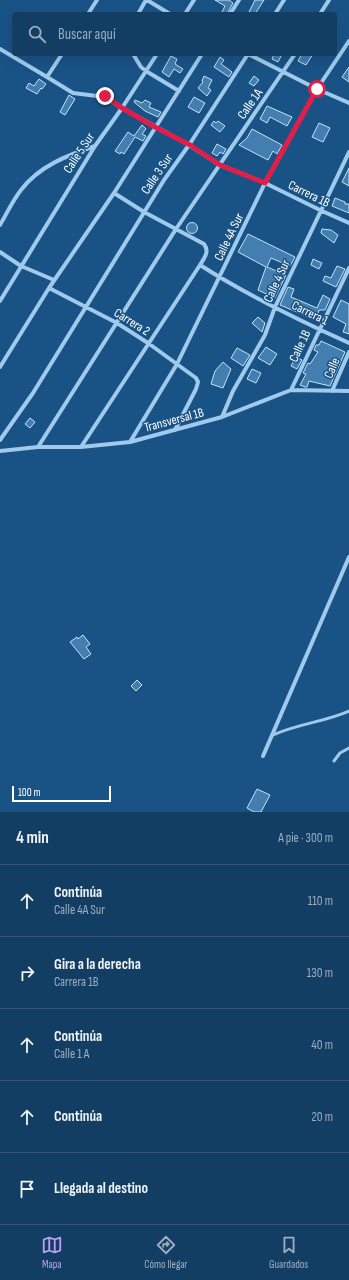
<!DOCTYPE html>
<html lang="es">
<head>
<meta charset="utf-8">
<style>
  body { margin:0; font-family:"Sofia Sans Condensed",sans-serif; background:#20496d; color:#f1f3f6 }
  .scale { position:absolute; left:12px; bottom:10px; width:99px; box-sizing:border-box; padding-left:4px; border:2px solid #fff; border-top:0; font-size:11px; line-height:14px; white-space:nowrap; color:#fff; -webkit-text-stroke:3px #195386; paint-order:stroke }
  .stop { position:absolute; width:12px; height:12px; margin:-9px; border:3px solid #e11d48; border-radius:50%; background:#fff }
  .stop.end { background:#e11d48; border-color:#fff; box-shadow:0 1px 4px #0008 }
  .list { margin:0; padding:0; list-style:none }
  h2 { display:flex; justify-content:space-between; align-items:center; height:52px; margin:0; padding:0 16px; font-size:17px }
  h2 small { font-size:13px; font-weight:400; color:#9daebf }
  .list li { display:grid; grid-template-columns:26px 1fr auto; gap:12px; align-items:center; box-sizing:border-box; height:72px; padding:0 16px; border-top:1px solid #325778 }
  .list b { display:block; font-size:15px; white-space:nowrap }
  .list p { margin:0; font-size:13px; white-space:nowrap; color:#9daebf }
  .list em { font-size:13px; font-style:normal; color:#9daebf }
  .icon { flex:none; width:22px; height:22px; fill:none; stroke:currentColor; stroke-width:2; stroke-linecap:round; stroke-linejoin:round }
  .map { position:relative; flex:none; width:349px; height:812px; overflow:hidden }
  .search { position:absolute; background:#133e64; box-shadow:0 4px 16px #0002; left:12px; right:12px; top:12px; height:44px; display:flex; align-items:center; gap:10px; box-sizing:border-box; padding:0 14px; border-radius:4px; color:#9daebf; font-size:15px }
  .sheet { height:412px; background:#133e64 }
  nav { display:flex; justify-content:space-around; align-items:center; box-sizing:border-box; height:56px; border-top:1px solid #325778; background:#133e64; font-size:11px; color:#9daebf }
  nav a { display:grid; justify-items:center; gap:2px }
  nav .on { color:#bca0f2 }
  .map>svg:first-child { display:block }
</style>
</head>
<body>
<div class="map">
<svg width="349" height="812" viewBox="0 0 349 812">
  <rect width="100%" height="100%" fill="#195386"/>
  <!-- building -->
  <path fill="#427eb0" stroke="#c5e2f9" d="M215 0H229L233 3 227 14H221L225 6Z
    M255 0H264L255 14H252L249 12Z
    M274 54H282L278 62 272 59Z
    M302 54H313L306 65 298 61Z
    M171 56 177 59 175 64 183 69 180 73 174 69 169 77 162 72Z
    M220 57 224 60 221 64 232 72 229 77 214 67Z
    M349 67V82L342 77Z
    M204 76 212 80 208 88 211 90 207 96 198 88 203 82 202 81Z
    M254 76 259 80 254 86 249 83Z
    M39 79 46 84 42 89 41 88 37 94 26 88 29 83 34 86Z
    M69 95 75 99 65 115 60 112Z
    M194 97 205 103 199 113 188 107Z
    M135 100 142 103 145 100 151 103 149 107 161 112 158 117 145 111 134 102Z
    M267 106 292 117 287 126 270 117 267 123 260 119Z
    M214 121 216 123 218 121 225 126 220 132 211 125Z
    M319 123 330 128 323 142 312 137Z
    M142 125 146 129 142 134 146 136 143 141 135 137 124 154 121 152 120 154 115 151 128 132 134 136Z
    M252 129 282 145 277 154 273 151 268 160 239 145 247 138Z
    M217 144 226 149 223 154 220 152 217 156 212 153Z
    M349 168V186L342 182Z
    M335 198 345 202V204H349V213L332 206Z
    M186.5 228a5.5 5.5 0 1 1 11 0a5.5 5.5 0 1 1-11 0Z
    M322 229 331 230 338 235 334 243 321 233Z
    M248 234 295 257 290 266 271 258 267 267 286 275 275 298 258 290 266 267 238 252Z
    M313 259 322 263 319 269 311 265Z
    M337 266 345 269 336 287 323 281 325 276 331 278Z
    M288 287 294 289 291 297 317 308 323 295 330 299 325 310H319L316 320 280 305Z
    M341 300 349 304V334L343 332 346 324 333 317Z
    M258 317 265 323 262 332 252 323Z
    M321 341 345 352 330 386 309 381 307 387H305L300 385 306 374 303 373 308 363 310 364 318 352 314 350 316 345H319Z
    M266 347 277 354 270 365 258 358Z
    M237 348 250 355 243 366 231 358Z
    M296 357 302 360 297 369 291 366Z
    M223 362 231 369 223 388 211 384 215 371Z
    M252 369 261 373 256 383 247 379Z
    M30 418 35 422 30 428 25 424Z
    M83 635 90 644 86 647 91 654 84 659 70 642 77 637 78 639Z
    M137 680 142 685 136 691 131 686Z
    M257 789 270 795 261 812H254L247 808Z"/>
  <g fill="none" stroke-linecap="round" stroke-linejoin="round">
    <!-- service -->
    <path stroke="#a0caec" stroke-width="3" d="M273 735C297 724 324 722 349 711
      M334 761 340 753 349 748"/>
    <!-- minor -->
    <path stroke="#a0caec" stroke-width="4" d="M147 0 170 14
      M88 14 97 0
      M138 14 146 0
      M185 14 194 0
      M230 14 239 0
      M275 14 284 0
      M320 14 329 0
      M0 49 47 77 62 54
      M133 54 141 67 146 71 179 91
      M248 54 317 89 349 103
      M47 77 73 93 105 97 122 108 189 145 220 165 265 183 322 211 349 223
      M0 225C7 213 13 200 21 190 39 166 68 155 95 146
      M0 252 21 266 54 280
      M200 265C247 295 298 320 349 343
      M49 288 117 323 148 343 196 378 198 382 196 389 175 430
      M0 301 95 146 122 108 157 54
      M0 367 49 288 114 193 202 54
      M291 390 349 268
      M332 391 349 352
      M222 417 233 391 265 335 275 307 349 152
      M0 440 33 393 164 180 189 145 248 54
      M130 442 177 364 265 183 317 89 349 41
      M38 447 176 229 295 54
      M81 447 200 265C204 258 210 252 204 244L144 212 114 193
      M0 451 38 447H81L130 442 222 417 291 390 349 391
      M263 756 349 557"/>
  </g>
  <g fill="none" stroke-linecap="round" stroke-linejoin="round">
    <!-- route -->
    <path stroke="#e11d48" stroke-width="5" d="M105 96 122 108 155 127 190 145 220 165 265 183 317 89"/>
  </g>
  <g text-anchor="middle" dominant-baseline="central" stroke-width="3" stroke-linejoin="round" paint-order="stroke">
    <!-- street labels -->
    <g font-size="13" fill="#fff" stroke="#195386">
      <text transform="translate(250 104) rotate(-55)">Calle 1A</text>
      <text transform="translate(79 153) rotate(-57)">Calle 5 Sur</text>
      <text transform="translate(157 174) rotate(-56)">Calle 3 Sur</text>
      <text transform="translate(309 194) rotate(26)">Carrera 1B</text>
      <text transform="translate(229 237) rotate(-64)">Calle 4A Sur</text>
      <text transform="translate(277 281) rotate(-65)">Calle 4 Sur</text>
      <text transform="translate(310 313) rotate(26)">Carrera 1</text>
      <text transform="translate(132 322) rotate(32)">Carrera 2</text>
      <text transform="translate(300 346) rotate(-65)">Calle 1B</text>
      <text transform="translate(332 368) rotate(-67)">Calle</text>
      <text transform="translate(174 420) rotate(-15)">Transversal 1B</text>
    </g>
  </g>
</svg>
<div class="scale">100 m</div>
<div class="stop" style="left:317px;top:89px"></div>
<div class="stop end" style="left:105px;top:96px"></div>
<div class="search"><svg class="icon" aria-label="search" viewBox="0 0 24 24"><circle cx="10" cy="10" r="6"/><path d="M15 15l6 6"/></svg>Buscar aquí</div>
</div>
<section class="sheet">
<h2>4 min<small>A pie · 300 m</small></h2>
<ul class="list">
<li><svg class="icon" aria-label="ahead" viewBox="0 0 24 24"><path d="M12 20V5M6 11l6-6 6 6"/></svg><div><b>Continúa</b><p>Calle 4A Sur</p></div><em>110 m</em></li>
<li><svg class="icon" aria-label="right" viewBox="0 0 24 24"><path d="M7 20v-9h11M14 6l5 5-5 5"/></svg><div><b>Gira a la derecha</b><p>Carrera 1B</p></div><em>130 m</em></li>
<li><svg class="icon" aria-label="ahead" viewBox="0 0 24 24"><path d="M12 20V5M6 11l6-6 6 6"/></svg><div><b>Continúa</b><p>Calle 1 A</p></div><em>40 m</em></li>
<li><svg class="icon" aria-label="ahead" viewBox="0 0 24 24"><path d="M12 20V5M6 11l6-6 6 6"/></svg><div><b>Continúa</b></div><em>20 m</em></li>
<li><svg class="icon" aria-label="arrive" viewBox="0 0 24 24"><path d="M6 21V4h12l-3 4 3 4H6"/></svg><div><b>Llegada al destino</b></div></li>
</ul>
</section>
<nav>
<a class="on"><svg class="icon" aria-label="map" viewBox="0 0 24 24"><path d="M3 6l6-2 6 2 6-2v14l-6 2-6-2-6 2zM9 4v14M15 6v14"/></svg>Mapa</a>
<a><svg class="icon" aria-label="directions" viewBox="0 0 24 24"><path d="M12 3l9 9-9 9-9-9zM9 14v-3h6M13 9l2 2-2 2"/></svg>Cómo llegar</a>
<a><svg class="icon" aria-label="saved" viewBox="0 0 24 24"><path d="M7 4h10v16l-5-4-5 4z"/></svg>Guardados</a>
</nav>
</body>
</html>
